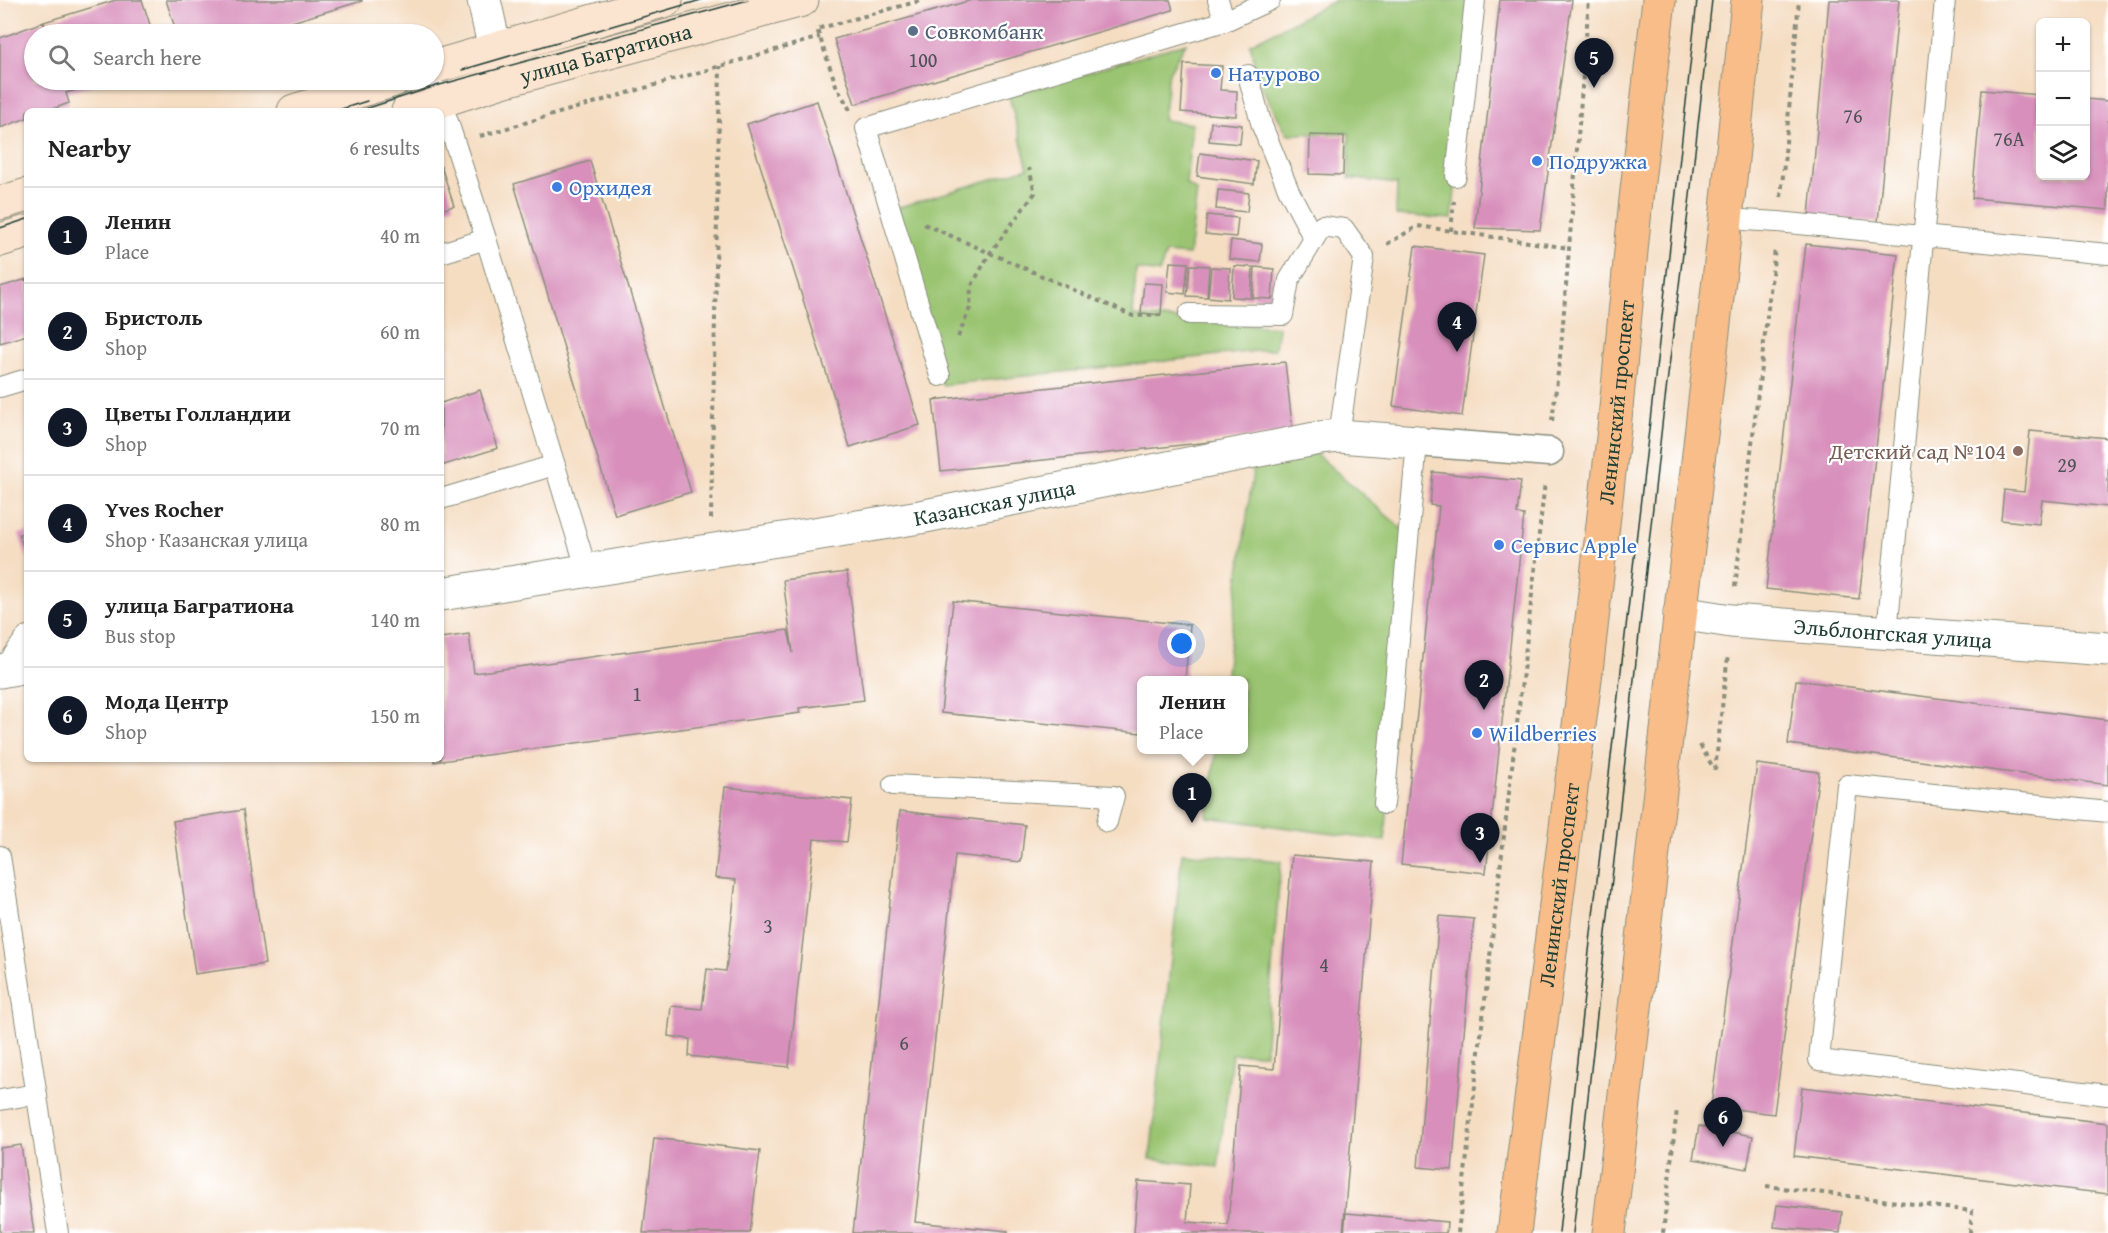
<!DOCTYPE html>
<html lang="en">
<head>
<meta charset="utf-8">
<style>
  body { margin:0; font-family:"Gentium Book Plus",serif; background:#f6f6f6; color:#222 }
  .controls { position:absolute; right:18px; top:18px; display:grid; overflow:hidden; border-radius:9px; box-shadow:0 2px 4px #0004 }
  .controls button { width:54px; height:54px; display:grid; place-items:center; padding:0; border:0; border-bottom:2px solid #e0e0e0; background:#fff; color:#222; font:30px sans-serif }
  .you { position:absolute; left:1182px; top:644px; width:21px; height:21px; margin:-15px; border:4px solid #fff; border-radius:50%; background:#1a73e8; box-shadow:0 0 0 9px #1a73e833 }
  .badge { display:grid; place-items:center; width:39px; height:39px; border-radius:50%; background:#111827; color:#fff; font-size:20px; font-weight:700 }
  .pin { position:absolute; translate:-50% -50px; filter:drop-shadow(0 2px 3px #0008) }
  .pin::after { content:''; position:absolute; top:32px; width:21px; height:18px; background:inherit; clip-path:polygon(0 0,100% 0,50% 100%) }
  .popup { position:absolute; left:1137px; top:676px; width:111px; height:78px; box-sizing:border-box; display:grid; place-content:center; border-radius:9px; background:#fff; filter:drop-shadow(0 2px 4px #0005); font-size:20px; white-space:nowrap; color:#767676 }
  .popup b { font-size:22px; color:#222 }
  .popup::after { content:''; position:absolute; left:50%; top:100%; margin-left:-12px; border:12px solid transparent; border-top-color:#fff }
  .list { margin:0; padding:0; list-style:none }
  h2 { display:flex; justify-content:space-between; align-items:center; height:78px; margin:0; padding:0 24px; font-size:26px }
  h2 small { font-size:20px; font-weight:400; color:#767676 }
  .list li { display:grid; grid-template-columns:39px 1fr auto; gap:18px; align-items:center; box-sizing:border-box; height:96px; padding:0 24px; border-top:2px solid #e0e0e0 }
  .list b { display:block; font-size:22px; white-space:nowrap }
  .list p { margin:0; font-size:20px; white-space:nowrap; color:#767676 }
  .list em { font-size:20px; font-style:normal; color:#767676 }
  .icon { flex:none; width:33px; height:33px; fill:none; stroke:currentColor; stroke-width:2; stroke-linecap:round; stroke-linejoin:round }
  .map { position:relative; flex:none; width:2108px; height:1233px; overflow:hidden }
  .search { position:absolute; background:#fff; box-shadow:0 2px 4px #0004; left:24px; top:24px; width:420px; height:66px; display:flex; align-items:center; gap:15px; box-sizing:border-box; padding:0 21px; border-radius:33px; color:#767676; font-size:22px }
  .panel { position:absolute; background:#fff; box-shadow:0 2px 4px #0004; left:24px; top:108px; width:420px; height:654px; border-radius:9px }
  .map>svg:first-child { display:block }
</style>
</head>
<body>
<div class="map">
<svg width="2108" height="1233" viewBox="0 0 2108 1233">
  <rect width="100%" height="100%" fill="#fff"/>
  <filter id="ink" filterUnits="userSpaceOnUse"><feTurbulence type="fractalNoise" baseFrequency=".0167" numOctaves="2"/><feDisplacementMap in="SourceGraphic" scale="12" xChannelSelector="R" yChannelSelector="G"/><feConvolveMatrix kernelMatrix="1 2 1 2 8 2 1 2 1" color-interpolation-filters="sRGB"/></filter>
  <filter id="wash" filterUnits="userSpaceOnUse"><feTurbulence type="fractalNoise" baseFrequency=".008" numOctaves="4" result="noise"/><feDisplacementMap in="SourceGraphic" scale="24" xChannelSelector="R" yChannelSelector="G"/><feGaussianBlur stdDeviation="1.35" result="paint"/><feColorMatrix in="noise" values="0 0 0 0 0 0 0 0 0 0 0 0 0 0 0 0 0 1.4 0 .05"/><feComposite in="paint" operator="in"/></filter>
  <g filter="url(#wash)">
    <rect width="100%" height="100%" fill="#f5ddc2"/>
    <!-- green -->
    <path fill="#9ac471" stroke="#5c8052" stroke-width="1.5" d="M1336 0H1475L1452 219 1396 215 1397 184 1349 178V133L1287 134 1260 84 1250 44Z
      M1186 43 1169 72 1163 120 1192 124 1186 184 1197 191 1189 255 1166 253 1159 273 1136 269 1133 316 1278 327 1275 349 942 385 890 210 1028 168 1009 96Z
      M1315 453 1408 534 1385 841 1207 817 1216 750H1243V680H1225L1254 464Z
      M1182 853 1281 861 1265 1054H1232L1218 1167 1150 1159Z"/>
    <g id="blocks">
      <!-- building -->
      <path fill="#d88fbb" d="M116 0H142L153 34H34V80H109L66 93 69 103 47 111H27V118L0 128V38L43 22 46 30 44 22Z
        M166 0H362V1L252 34H177Z
        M972 0H1170L1173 10 855 104 834 39Z
        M1500 0H1572L1540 230 1475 228Z
        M1829 0H1899L1878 222 1809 216Z
        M1184 64 1222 66 1220 90 1237 91 1236 116 1181 112Z
        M1982 90 2040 95V176H2086V99L2108 101V210L1972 198Z
        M817 101 920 425 850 447 747 124Z
        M1211 122 1242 125 1240 144 1209 141Z
        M1310 135 1344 136 1343 175 1309 174Z
        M1200 153 1257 161 1254 184 1197 176Z
        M590 161 691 492 615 515 514 184Z
        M441 166 454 206 441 210Z
        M1218 190 1249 193 1247 212 1216 209Z
        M1207 215 1238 218 1236 237 1205 234Z
        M1231 240 1262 244 1260 262 1229 259Z
        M1806 244 1898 254 1859 599 1766 589Z
        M1415 246 1484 255 1462 416 1393 406Z
        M1170 262 1188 263 1185 294 1167 292Z
        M1190 265 1209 266 1207 297 1187 296Z
        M1234 266 1253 267 1251 298 1232 297Z
        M1211 267 1230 268 1228 299 1208 297Z
        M1255 267 1274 269 1272 299 1253 298Z
        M27 279V335L0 343V287Z
        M1144 283 1163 284 1161 315 1141 313Z
        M1285 362 1293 433 941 471 933 400Z
        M480 390 498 448 441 466V403Z
        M2030 431 2108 438V507L2042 500 2039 524 2001 520 2004 490 2024 492Z
        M1433 472 1521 481 1517 514 1524 515 1486 873 1401 864 1439 506 1430 505Z
        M27 532V559L19 534Z
        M847 572 864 700 799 708 800 713 434 762V759H441V638L469 634 474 673 788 630 793 653 783 580Z
        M953 601 1190 625 1185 680H1141V733L941 713Z
        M1796 680 2108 720V785L1788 744Z
        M1757 764 1819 772 1774 1114 1711 1106Z
        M725 787 852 800 847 842 814 839 789 1067 689 1056 690 1039 668 1036 671 1006 702 1009 707 969 726 971 736 880 715 878Z
        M243 810 265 964 195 974 173 821Z
        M900 811 1025 825 1021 862 955 855 915 1222 1008 1231V1233H853Z
        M1292 855 1374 862 1343 1233H1134L1138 1181 1190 1185 1187 1222 1228 1225 1241 1066 1274 1069Z
        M1439 916 1474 919 1452 1170 1418 1167Z
        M1802 1087 2108 1123V1194L1794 1156Z
        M1699 1126 1753 1136 1747 1169 1693 1159Z
        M654 1138 760 1151 750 1233H643Z
        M21 1145 34 1233H0V1148Z
        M1777 1205 1842 1212 1840 1233 1774 1227Z
        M1346 1213 1447 1222 1446 1233H1344Z"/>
    </g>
  </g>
  <g filter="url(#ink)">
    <use href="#blocks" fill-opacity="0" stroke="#8a8d7b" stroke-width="1.5"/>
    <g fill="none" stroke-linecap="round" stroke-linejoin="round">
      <!-- service casing -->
      <g stroke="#8a8d7b" stroke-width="22">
        <path id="service" d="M1218 0 1225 21
          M1248 75 1262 126 1289 191 1314 239
          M438 91 486 239
          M1456 176 1475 0
          M1726 219 1778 222 2108 254
          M441 253 486 239 587 571
          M1189 314 1283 315 1289 280 1322 226 1344 229 1364 257 1339 436
          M940 376 866 128 1225 21 1270 0
          M0 387 27 379
          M441 499 555 465
          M1887 633 1945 0
          M3 670 27 636
          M893 785 1114 796 1107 822
          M1384 804 1417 442
          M2108 812 1847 785 1819 1060 2108 1095
          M0 856 58 1233
          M0 1100 37 1094"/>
      </g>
      <!-- pedestrian casing -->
      <g stroke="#8a8d7b" stroke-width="31">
        <path id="pedestrian" d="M1417 442 1549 452"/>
      </g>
      <!-- minor casing -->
      <g stroke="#8a8d7b" stroke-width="35">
        <g id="minor">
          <path d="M484 0 501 77"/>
          <path id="s1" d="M441 594 920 517 1320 438 1339 436 1417 442"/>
          <path id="s2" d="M1680 613 1731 621 2108 649"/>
          <path d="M0 671 27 666"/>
        </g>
      </g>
      <!-- secondary casing -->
      <g stroke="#8a8d7b" stroke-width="35">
        <g id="secondary">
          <path d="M434 67 666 0"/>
          <path d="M294 111 394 80"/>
          <path id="s3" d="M408 111 502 81 802 0"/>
          <path d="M0 203 27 195"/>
          <path d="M0 240 27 232"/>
        </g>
      </g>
      <!-- primary casing -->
      <g stroke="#8a8d7b" stroke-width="35">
        <g id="primary">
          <path id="s4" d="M1514 1233 1586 671 1614 429 1636 199 1659 0"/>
          <path d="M1609 1233 1726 219 1748 0"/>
        </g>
      </g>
      <!-- path -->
      <path stroke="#8a8d7b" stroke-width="4" stroke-dasharray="4.5 4.5" stroke-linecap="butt" d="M850 110 836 85 817 29 923 0
        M480 136 820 37
        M1781 197 1799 0
        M924 224 1133 316 1164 315
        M1451 231 1454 201
        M1387 244 1418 226 1569 248
        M958 337 970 308 971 287 990 253 1035 193 1029 168
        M1552 421 1561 348 1589 0
        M711 519 720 66
        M1735 587 1775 249
        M1700 745 1714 769
        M1715 770 1728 654
        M1766 1186 1972 1211 1970 1233
        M1458 1233 1545 482
        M1663 1233 1677 1109"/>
      <!-- service -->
      <use href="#service" stroke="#fff" stroke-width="20"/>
      <!-- pedestrian -->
      <use href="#pedestrian" stroke="#fff" stroke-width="28"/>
      <!-- minor -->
      <use href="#minor" stroke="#fff" stroke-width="33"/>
      <!-- secondary -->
      <use href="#secondary" stroke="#fce5d0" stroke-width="33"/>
      <!-- primary -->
      <use href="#primary" stroke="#f8bd89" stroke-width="33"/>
      <!-- tram -->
      <path stroke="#1f3d34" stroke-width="1.5" d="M462 70 701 0
        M335 111 367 101
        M359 111 436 86 748 0
        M0 228 27 219
        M1559 1233C1600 821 1654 411 1697 0
        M1573 1233 1663 416 1690 196 1712 0"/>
    </g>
  </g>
  <!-- markers -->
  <circle fill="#5c6f8a" stroke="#fff" stroke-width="2" cx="913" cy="31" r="6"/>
  <g fill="#3f7fe0" stroke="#fff" stroke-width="2">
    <circle cx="1216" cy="73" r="6"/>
    <circle cx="1537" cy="161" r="6"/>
    <circle cx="557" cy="187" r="6"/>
    <circle cx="1499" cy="545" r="6"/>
    <circle cx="1477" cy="733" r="6"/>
  </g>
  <circle fill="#8d6e63" stroke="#fff" stroke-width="2" cx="2018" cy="451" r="6"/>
  <g text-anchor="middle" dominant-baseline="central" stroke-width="4.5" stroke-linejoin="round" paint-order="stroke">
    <!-- number labels -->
    <g font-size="20" fill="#4d5256">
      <text x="923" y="59">100</text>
      <text x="1853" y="115">76</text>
      <text x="2009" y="138">76А</text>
      <text x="2067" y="464">29</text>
      <text x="637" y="693">1</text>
      <text x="768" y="925">3</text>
      <text x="1324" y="964">4</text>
      <text x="904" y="1042">6</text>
    </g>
    <!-- service labels -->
    <g font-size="22" fill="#4e5e75" stroke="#fff" text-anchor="start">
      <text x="925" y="31">Совкомбанк</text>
    </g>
    <!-- street labels -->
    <g font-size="22" fill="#1f3d34" stroke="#fff">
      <text stroke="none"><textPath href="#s3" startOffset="206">улица Багратиона</textPath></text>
      <text stroke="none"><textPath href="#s4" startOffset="837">Ленинский проспект</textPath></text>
      <text stroke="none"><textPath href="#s1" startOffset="561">Казанская улица</textPath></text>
      <text stroke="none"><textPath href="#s2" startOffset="214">Эльблонгская улица</textPath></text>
      <text stroke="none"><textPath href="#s4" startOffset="351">Ленинский проспект</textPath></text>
    </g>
    <!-- shop labels -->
    <g font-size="22" fill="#366cbe" stroke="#fff" text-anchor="start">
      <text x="1228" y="73">Натурово</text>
      <text x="1549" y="161">Подружка</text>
      <text x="569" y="187">Орхидея</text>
      <text x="1511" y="545">Сервис Apple</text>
      <text x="1489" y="733">Wildberries</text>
    </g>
    <!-- education labels -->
    <g font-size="22" fill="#785e54" stroke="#fff" text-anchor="end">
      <text x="2006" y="451">Детский сад №104</text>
    </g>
  </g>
</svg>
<div class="controls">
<button>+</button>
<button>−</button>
<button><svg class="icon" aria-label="layers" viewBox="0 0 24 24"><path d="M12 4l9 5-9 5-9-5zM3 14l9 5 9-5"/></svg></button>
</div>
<div class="you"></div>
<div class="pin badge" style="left:1192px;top:823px">1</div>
<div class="popup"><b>Ленин</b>Place</div>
<div class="pin badge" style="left:1484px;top:710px">2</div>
<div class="pin badge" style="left:1480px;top:863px">3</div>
<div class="pin badge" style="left:1457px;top:352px">4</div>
<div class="pin badge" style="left:1594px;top:88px">5</div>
<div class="pin badge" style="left:1723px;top:1147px">6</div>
<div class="search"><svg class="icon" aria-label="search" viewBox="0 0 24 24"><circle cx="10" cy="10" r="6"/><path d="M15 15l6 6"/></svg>Search here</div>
<section class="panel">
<h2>Nearby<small>6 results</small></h2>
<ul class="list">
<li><span class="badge">1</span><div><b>Ленин</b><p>Place</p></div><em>40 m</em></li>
<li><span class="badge">2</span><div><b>Бристоль</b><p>Shop</p></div><em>60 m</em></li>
<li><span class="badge">3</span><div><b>Цветы Голландии</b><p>Shop</p></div><em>70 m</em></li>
<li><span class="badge">4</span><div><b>Yves Rocher</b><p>Shop · Казанская улица</p></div><em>80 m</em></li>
<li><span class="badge">5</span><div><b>улица Багратиона</b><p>Bus stop</p></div><em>140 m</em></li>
<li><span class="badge">6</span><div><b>Мода Центр</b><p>Shop</p></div><em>150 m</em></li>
</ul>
</section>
</div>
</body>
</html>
